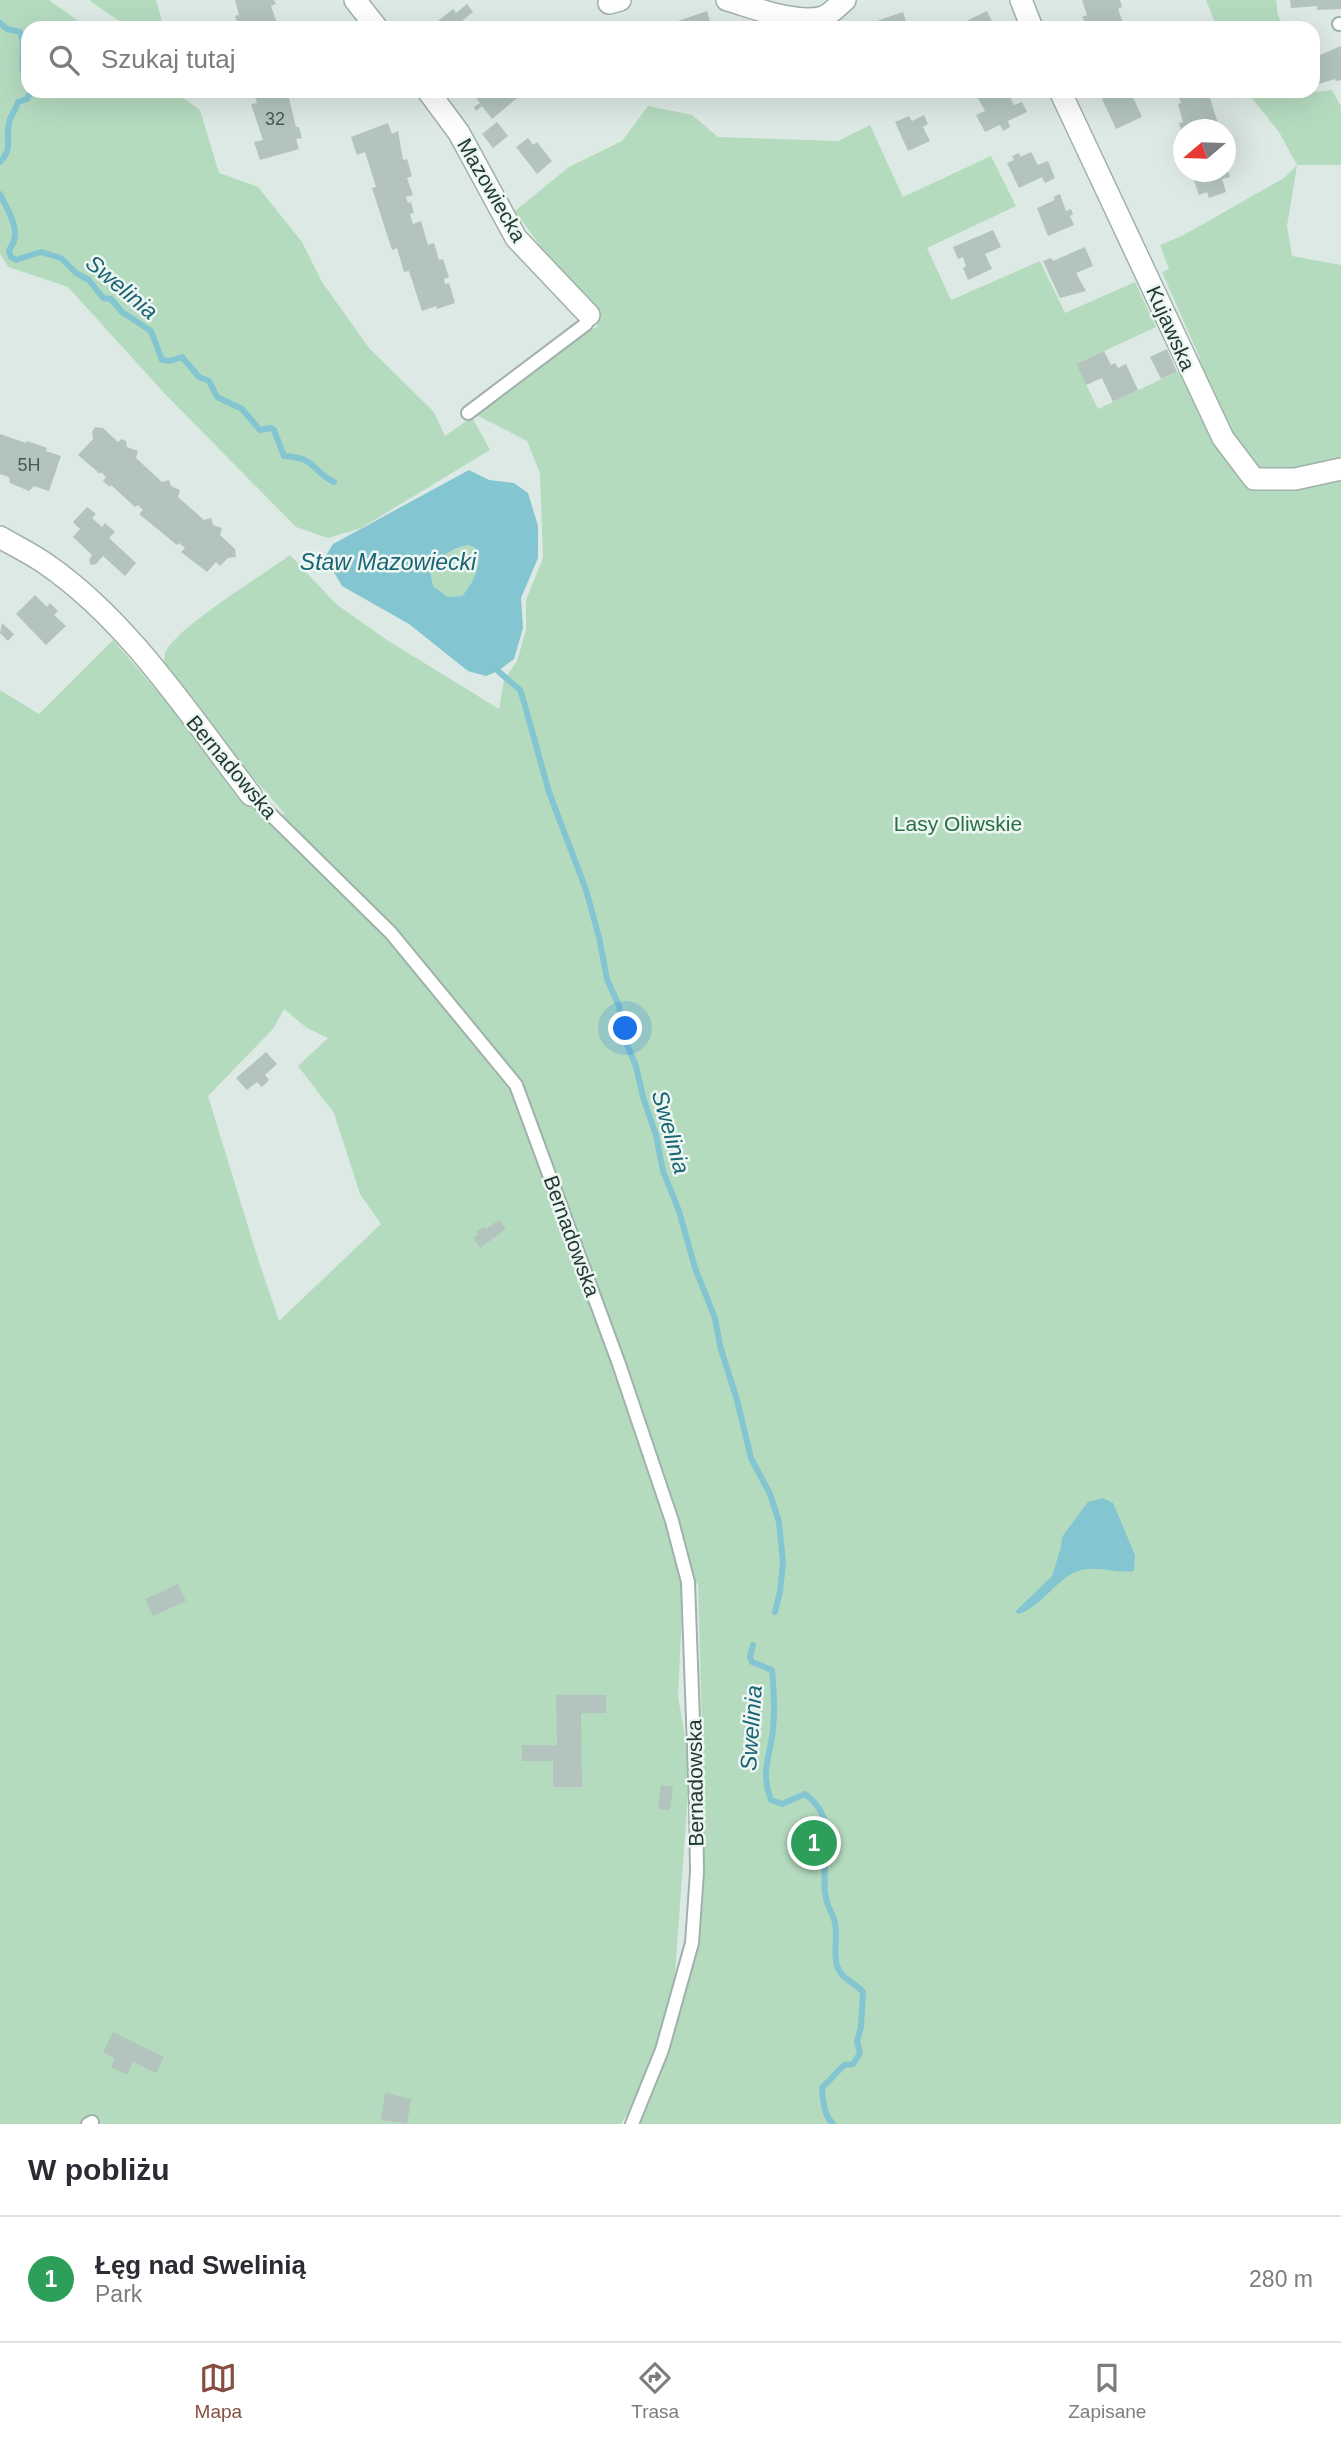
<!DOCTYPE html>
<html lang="pl">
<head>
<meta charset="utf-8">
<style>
  body { margin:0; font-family:Arial,sans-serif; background:#f7f7f7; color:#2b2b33 }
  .compass { position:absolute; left:1173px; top:119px; width:63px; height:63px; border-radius:50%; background:#fff; box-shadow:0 7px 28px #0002; rotate:251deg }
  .you { position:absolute; left:626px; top:1029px; width:24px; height:24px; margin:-18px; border:5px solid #fff; border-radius:50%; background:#1a73e8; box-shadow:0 0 0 10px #1a73e833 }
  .badge { display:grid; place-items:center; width:46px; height:46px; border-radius:50%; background:#854e40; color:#fff; font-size:23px; font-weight:700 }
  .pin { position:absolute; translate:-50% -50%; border:4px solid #fff; box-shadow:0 2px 7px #0006 }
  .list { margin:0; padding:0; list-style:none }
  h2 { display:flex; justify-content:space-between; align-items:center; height:91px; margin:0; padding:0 28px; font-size:30px }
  h2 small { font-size:23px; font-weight:400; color:#7c7c81 }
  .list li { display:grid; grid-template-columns:46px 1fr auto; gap:21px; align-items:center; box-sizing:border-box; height:126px; padding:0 28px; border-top:2px solid #e1e1e2 }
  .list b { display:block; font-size:26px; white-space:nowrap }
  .list p { margin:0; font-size:23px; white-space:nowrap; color:#7c7c81 }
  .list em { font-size:23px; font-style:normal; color:#7c7c81 }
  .icon { flex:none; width:38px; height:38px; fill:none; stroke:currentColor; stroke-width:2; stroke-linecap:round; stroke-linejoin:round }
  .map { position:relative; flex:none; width:1341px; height:2124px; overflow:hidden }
  .search { position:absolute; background:#fff; box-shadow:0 7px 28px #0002; left:21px; right:21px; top:21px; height:77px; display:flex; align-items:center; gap:18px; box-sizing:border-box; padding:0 24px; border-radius:21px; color:#7c7c81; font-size:26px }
  .sheet { height:217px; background:#fff }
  nav { display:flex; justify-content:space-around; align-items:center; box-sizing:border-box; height:98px; border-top:2px solid #e1e1e2; background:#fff; font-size:19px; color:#7c7c81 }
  nav a { display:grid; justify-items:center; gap:4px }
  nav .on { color:#854e40 }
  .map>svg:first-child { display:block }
</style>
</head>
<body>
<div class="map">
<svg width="1341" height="2124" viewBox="0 0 1341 2124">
  <rect width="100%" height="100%" fill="#dde9e4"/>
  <!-- green -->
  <path fill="#b5dbbf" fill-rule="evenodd" d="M0 0H49L88 28H28V91H174L200 110 219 173 258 187 302 242 322 282 369 348 434 412 445 436 472 417 490 450 361 528 328 538 296 527 165 394 68 287 8 267 0 253Z
    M89 0H156L164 28H129Z
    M1206 0H1276L1278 16 1284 28H1217Z
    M1313 87 1316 92 1332 90 1341 106V165H1297L1287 226 1292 256 1341 265V2124H635L652 2094 684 1989 703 1762 698 1584 684 1573 678 1696 690 1767 674 1988 642 2089 621 2124H0V690L39 714 113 640 195 735 263 818 285 814 169 682C166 673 162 660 166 651 180 625 263 575 290 555L336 604 387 640 499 709 504 680 517 661 526 630V600L543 558 540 473 527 441 474 414 518 377 598 326 515 211 569 167 622 141 648 106 692 115 718 137 838 141 870 125 903 197 991 156 1016 206 927 248 951 300 1040 261 1065 313 1135 282 1156 327 1076 364 1098 409 1177 372 1200 358 1162 272 1169 269 1160 245 1182 236 1284 178 1297 165 1279 132 1246 91H1313ZM284 1009 307 1028 328 1038 298 1066 334 1113 360 1194 381 1224 279 1321 259 1262 208 1096 273 1029Z
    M468 545 474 546 478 552C481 567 472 585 462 596L448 597 433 586 430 571C438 558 453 547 468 545Z"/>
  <!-- water -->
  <path fill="#83c5d0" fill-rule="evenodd" d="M469 470 489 480 514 483 528 493 538 526V558L521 598 523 628 514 659 498 671 486 676 468 671 409 624 342 586 325 557 333 544ZM468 545 474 547 478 552C481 567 472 585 462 596L448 597 433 586 430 570C438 558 453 547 468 545Z
    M1103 1498 1113 1503 1135 1555 1134 1571C1114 1574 1093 1563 1073 1573 1053 1584 1041 1606 1019 1614L1015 1612 1052 1576 1061 1547 1062 1537 1088 1502Z"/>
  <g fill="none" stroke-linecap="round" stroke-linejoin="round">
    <!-- stream -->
    <path stroke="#83c5d0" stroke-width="6" d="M0 23 7 29 20 32C28 50 16 65 28 84
      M0 162C14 147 5 140 9 123 10 116 16 110 18 102L27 99 31 91
      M0 194C6 207 19 226 14 241 13 244 10 247 9 251L11 257 16 260 41 252 61 258 76 273 89 280 103 298 111 299 122 312 151 331 162 360 170 361 182 357 199 377 209 381 217 397 242 409 260 430 271 428 274 430 284 456C317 458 309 469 334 482
      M498 671 520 690 524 702 549 792 586 890 599 937 607 979 619 1006 623 1035 636 1066 643 1097 656 1135 663 1171 679 1211 695 1268 715 1318 720 1346 737 1400 751 1458 770 1494 779 1522 783 1563 780 1592 775 1612
      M753 1645 750 1657 752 1662 772 1670C774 1691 775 1710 773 1730 770 1758 760 1770 771 1800L782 1804 805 1794C843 1822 818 1861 826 1898 827 1907 834 1915 835 1923 838 1937 833 1953 837 1966 842 1980 854 1982 863 1992L861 2027 857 2041 860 2053 853 2064 844 2065 822 2088C823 2101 824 2115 833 2124"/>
  </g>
  <!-- building -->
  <path fill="#b2c4bd" d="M235 0H274L276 4 271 6 277 23 271 25 272 28H239L235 16 239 15Z
    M1082 0H1120L1122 7 1118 9 1125 28H1088L1082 17 1087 15Z
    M1290 0H1341V9L1317 10V6L1291 8Z
    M467 4 473 12 462 21 467 28H429L453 9 456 13Z
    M707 11 712 28H667L666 25Z
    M987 11 995 28H965L962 23Z
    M903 12 908 28H863L862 26Z
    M1341 46V80L1336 81 1335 79 1316 85 1313 74V58Z
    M253 91H295L288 94 296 127H299L302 138 296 139 299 149 260 160 254 142 263 140 251 104 257 103Z
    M476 91H522L523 93 492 119 482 106 476 111 474 107 480 103 473 94Z
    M992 91H1018L1009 95 1014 105 1022 102 1027 112 1008 121 1010 127 1003 131 1000 125 985 132 976 115 985 111 978 98Z
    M1119 91H1130L1142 117 1116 129 1102 99Z
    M1177 91H1220L1209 95 1220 130H1181L1179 123 1183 122 1178 104 1181 103Z
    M924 115 928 124 923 127 930 141 908 151 895 122 909 116 912 121Z
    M497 122 508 136 493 148 482 134Z
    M388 123 392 134 398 131 403 160 407 159 412 176 407 178 413 195 406 197 408 203 411 202 414 213 410 214 413 224 421 221 428 245 434 243 439 260 443 259 449 277 444 279 445 284 449 283 455 303 437 309 436 306 422 311 409 271 404 272 397 248 392 250 372 188 376 187 365 152 357 155 351 137Z
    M528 138 533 145 537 142 552 161 537 174 516 147Z
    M1031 152 1038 165 1048 161 1055 178 1045 183 1042 177 1019 188 1007 163 1014 160 1012 156 1019 153 1020 157Z
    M1226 164 1230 177 1222 179 1226 192 1209 198 1207 192 1199 195 1191 172H1226Z
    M1060 194 1066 211 1071 209 1073 214 1070 216 1074 225 1048 236 1037 208 1055 200 1053 197Z
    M993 230 1001 247 985 254 992 269 968 280 963 268 966 266 963 257 958 259 953 247Z
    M1085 247 1093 266 1076 273 1086 291 1060 298 1043 261 1051 258 1053 261Z
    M1167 349 1177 372 1161 379 1150 357Z
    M1104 351 1111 365 1115 363 1118 368 1126 364 1138 390 1113 402 1102 378 1086 385 1076 364Z
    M95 427 103 428 118 442 122 439 126 441 127 447 138 451 136 458 162 482 169 480 171 486 180 490 178 497 204 520 211 518 213 525 222 528 220 535 235 549 236 557 228 558 220 566 216 562 207 572 181 552 185 548 179 543 177 545 139 514 143 510 138 505 135 507 111 485 110 487 103 481 106 477 101 472 100 474 78 455 93 439 92 432Z
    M0 434 26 443V441L39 445 47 448 46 451 61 456 49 491 34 486 29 491 10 483 9 477 0 474Z
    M87 507 96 514 92 518 102 527 105 523 115 532 109 538 136 563 125 576 103 556 96 564 91 565 89 560 92 555 73 537 80 529 73 522Z
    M35 595 47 607 50 603 58 611 54 615 66 626 46 645 16 614Z
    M2 623 14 634 8 641 0 633Z
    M266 1052 277 1064 265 1075 269 1080 262 1087 257 1082 247 1090 236 1078Z
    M499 1220 506 1229 480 1248 473 1238 478 1235 476 1232 484 1227 486 1229Z
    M178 1584 186 1601 153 1616 145 1599Z
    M556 1695H606V1713H581L582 1787H553V1761H522V1745H557Z
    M661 1785 673 1787 670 1810 658 1809Z
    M113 2032 164 2057 156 2073 133 2062 127 2075 111 2067 115 2058 103 2052Z
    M385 2093 411 2099 407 2124 381 2120Z"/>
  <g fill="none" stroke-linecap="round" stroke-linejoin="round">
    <!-- lane casing -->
    <g stroke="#a0b1ab" stroke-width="16">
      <path id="lane" d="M1339 24H1341
        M468 413 586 324 589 315
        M251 795 391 933 516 1085 619 1364 672 1521 688 1582 696 1802 697 1872 692 1943 662 2050 632 2124
        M88 2124 92 2122"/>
    </g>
    <!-- street casing -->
    <g stroke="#a0b1ab" stroke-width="24">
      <path id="street" d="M355 0 377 28
        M727 0C752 7 797 25 823 17 831 14 839 5 845 0
        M1021 0 1032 28
        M609 3 620 0
        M428 91 459 133 516 238 589 315
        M1060 91 1223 438 1254 479H1295L1341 469
        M0 537C15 546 32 554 46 564 129 621 190 716 251 795"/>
    </g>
    <!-- lane -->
    <use href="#lane" stroke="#fff" stroke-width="12"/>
    <!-- street -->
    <use href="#street" stroke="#fff" stroke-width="21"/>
  </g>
  <g text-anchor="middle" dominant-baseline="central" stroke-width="5" stroke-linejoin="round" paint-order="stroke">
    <!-- number labels -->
    <g font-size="18" fill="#445c54">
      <text x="275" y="119">32</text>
      <text x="29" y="465">5H</text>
    </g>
    <!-- street labels -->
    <g font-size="21" fill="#1f3931" stroke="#edf6f2">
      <text transform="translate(492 190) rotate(60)">Mazowiecka</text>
      <text transform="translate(1171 328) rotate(66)">Kujawska</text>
      <text transform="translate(232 767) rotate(50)">Bernadowska</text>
      <text transform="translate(572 1236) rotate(70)">Bernadowska</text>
      <text transform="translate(695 1783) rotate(-91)">Bernadowska</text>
    </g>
    <!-- park labels -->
    <g font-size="21" fill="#296f44" stroke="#edf6f2">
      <text x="958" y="823">Lasy Oliwskie</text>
    </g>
    <!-- water labels -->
    <g font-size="23" font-style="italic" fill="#196574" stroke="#edf6f2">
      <text transform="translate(122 287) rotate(40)">Swelinia</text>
      <text x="388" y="562">Staw Mazowiecki</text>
      <text transform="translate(671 1132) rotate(74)">Swelinia</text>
      <text transform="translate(751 1728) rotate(-86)">Swelinia</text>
    </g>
  </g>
</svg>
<svg class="compass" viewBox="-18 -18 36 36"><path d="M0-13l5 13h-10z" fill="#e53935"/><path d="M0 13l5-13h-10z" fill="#7c7c81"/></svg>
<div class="you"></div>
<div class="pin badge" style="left:814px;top:1843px;background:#2e9e5b">1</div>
<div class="search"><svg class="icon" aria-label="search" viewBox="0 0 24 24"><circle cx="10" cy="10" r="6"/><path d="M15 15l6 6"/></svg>Szukaj tutaj</div>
</div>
<section class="sheet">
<h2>W pobliżu<small></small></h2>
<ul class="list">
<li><span class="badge" style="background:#2e9e5b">1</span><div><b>Łęg nad Swelinią</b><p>Park</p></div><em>280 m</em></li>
</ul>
</section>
<nav>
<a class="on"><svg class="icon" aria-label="map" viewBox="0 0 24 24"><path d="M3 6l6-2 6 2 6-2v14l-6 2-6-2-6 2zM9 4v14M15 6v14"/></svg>Mapa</a>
<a><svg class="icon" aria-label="directions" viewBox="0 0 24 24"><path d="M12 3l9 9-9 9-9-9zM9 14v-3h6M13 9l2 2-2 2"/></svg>Trasa</a>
<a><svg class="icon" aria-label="saved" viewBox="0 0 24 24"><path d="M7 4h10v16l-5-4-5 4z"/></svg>Zapisane</a>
</nav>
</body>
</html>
